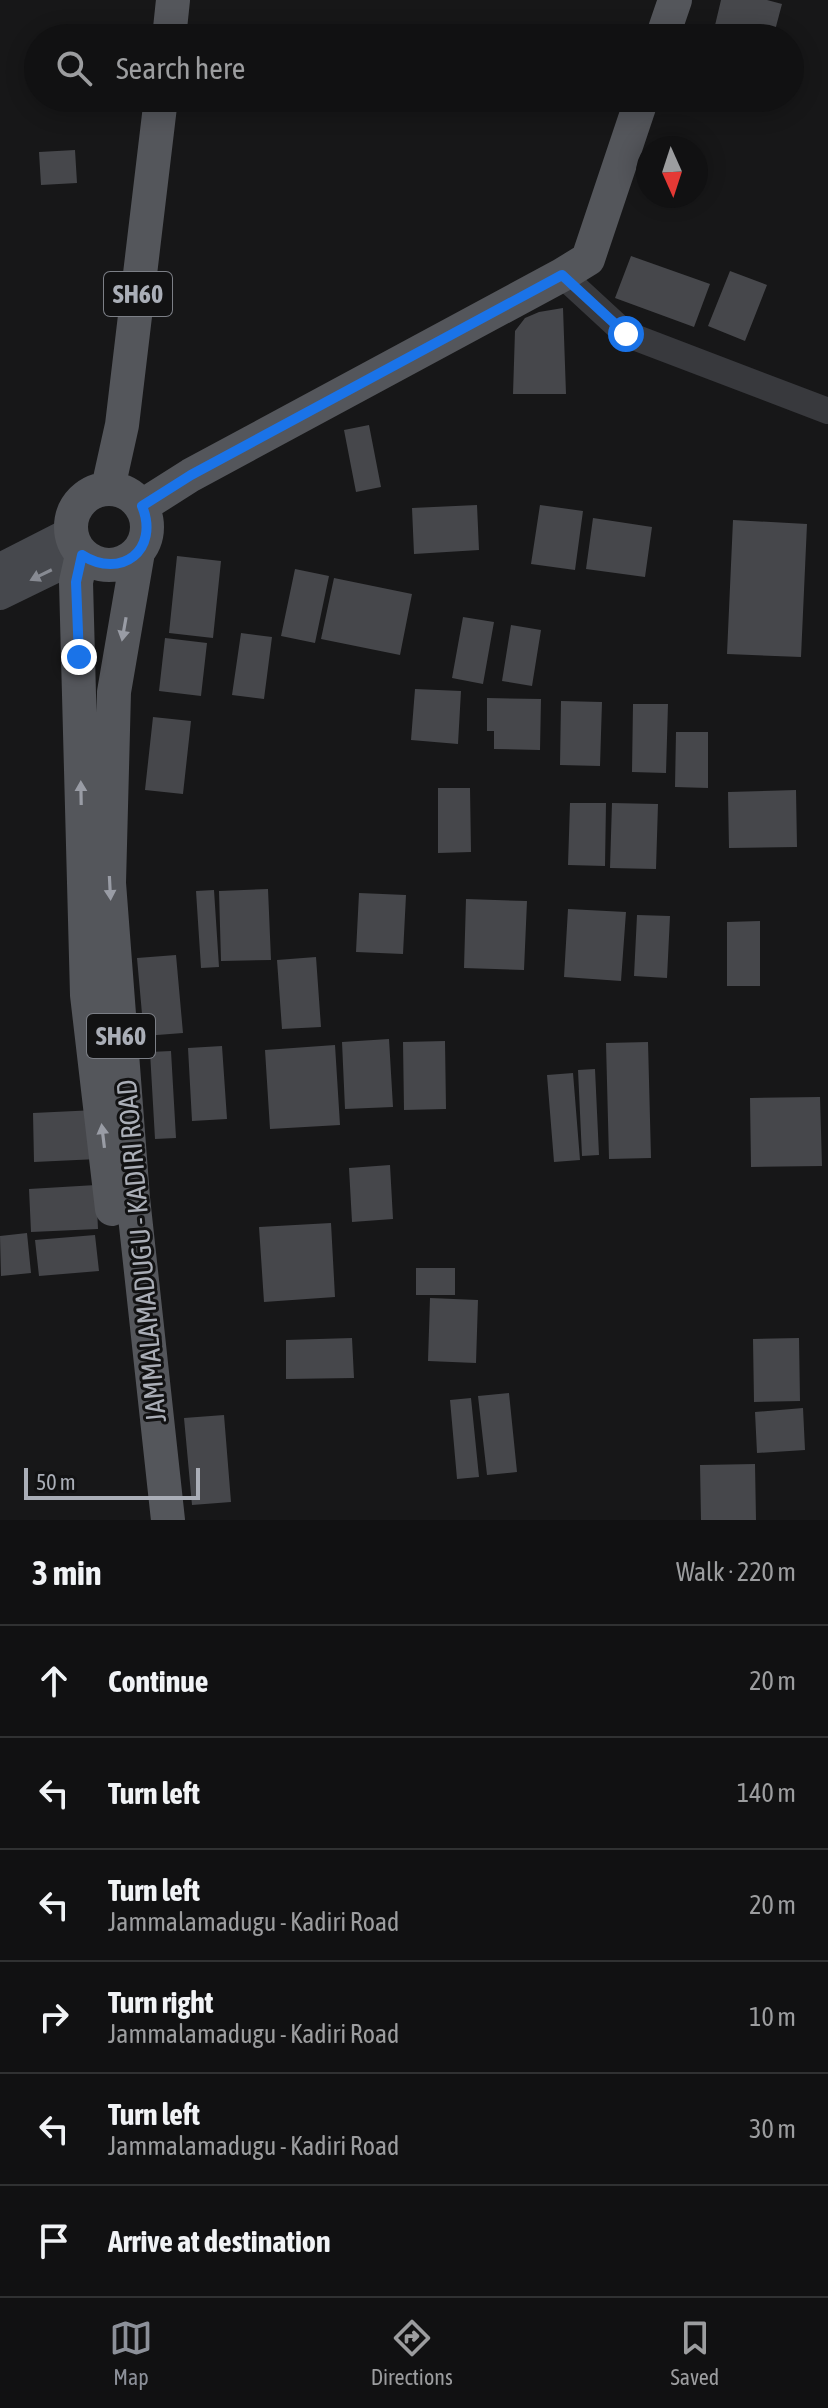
<!DOCTYPE html>
<html lang="en">
<head>
<meta charset="utf-8">
<style>
  body { margin:0; font-family:"Asap Condensed",sans-serif; background:#1a1a1b; color:#f1f3f6 }
  .compass { position:absolute; left:636px; top:136px; width:72px; height:72px; border-radius:50%; background:#111112; box-shadow:0 4px 20px #0003; rotate:177deg }
  .scale { position:absolute; left:24px; bottom:20px; width:176px; box-sizing:border-box; padding-left:8px; border:4px solid #aaaeb7; border-top:0; font-size:22px; line-height:28px; white-space:nowrap; color:#aaaeb7; -webkit-text-stroke:6px #121213; paint-order:stroke }
  .stop { position:absolute; width:24px; height:24px; margin:-18px; border:6px solid #1a73e8; border-radius:50%; background:#fff }
  .stop.end { background:#1a73e8; border-color:#fff; box-shadow:0 2px 8px #0008 }
  .list { margin:0; padding:0; list-style:none }
  h2 { display:flex; justify-content:space-between; align-items:center; height:104px; margin:0; padding:0 32px; font-size:34px }
  h2 small { font-size:26px; font-weight:400; color:#9c9d9f }
  .list li { display:grid; grid-template-columns:52px 1fr auto; gap:24px; align-items:center; box-sizing:border-box; height:112px; padding:0 32px; border-top:2px solid #303132 }
  .list b { display:block; font-size:30px; white-space:nowrap }
  .list p { margin:0; font-size:26px; white-space:nowrap; color:#9c9d9f }
  .list em { font-size:26px; font-style:normal; color:#9c9d9f }
  .icon { flex:none; width:44px; height:44px; fill:none; stroke:currentColor; stroke-width:2; stroke-linecap:round; stroke-linejoin:round }
  .map { position:relative; flex:none; width:828px; height:1520px; overflow:hidden }
  .search { position:absolute; background:#111112; box-shadow:0 4px 20px #0003; left:24px; right:24px; top:24px; height:88px; display:flex; align-items:center; gap:20px; box-sizing:border-box; padding:0 28px; border-radius:44px; color:#9c9d9f; font-size:30px }
  .sheet { height:776px; background:#111112 }
  nav { display:flex; justify-content:space-around; align-items:center; box-sizing:border-box; height:112px; border-top:2px solid #303132; background:#111112; font-size:22px; color:#9c9d9f }
  nav a { display:grid; justify-items:center; gap:4px }
  nav .on { color:#8c9099 }
  .map>svg:first-child { display:block }
</style>
</head>
<body>
<div class="map">
<svg width="828" height="1520" viewBox="0 0 828 1520">
  <rect width="100%" height="100%" fill="#171718"/>
  <!-- building -->
  <path fill="#46474b" d="M721 0H767L782 4 773 38H712Z
    M75 150 77 183 41 185 39 152Z
    M631 256 710 284 694 327 615 298Z
    M730 271 767 285 745 341 708 326Z
    M563 308 566 394H513L515 331 525 318 539 312Z
    M369 425 381 487 356 492 344 430Z
    M477 505 479 550 414 554 412 508Z
    M540 505 583 511 575 570 531 564Z
    M593 518 652 527 645 577 586 569Z
    M733 520 807 524 801 657 727 654Z
    M177 556 221 561 213 638 169 633Z
    M295 569 329 576 315 643 281 636Z
    M334 578 412 594 400 655 321 639Z
    M463 617 494 622 483 684 452 678Z
    M511 625 541 630 532 686 502 681Z
    M241 633 272 637 264 699 232 695Z
    M165 638 207 643 201 696 159 691Z
    M415 689 461 691 458 744 411 740Z
    M487 698 541 699 540 750 494 749V731H487Z
    M561 701 602 702 600 766 560 765Z
    M633 704H668L666 773 632 772Z
    M153 717 191 721 183 794 145 790Z
    M676 732H708V788L675 787Z
    M438 788H470L471 852 438 853Z
    M796 790 797 847 729 848 728 792Z
    M570 803H606L605 866 568 865Z
    M612 803 658 804 656 869 610 868Z
    M268 889 271 960 221 961 219 891Z
    M214 890 219 967 201 968 196 891Z
    M359 893 406 895 403 954 356 952Z
    M466 899 527 901 524 970 464 968Z
    M568 909 626 912 621 981 564 977Z
    M637 915 670 916 667 978 634 976Z
    M760 921V986H727V922Z
    M176 955 183 1033 144 1036 137 958Z
    M316 957 321 1027 282 1029 277 960Z
    M389 1039 393 1107 345 1109 342 1042Z
    M445 1041 446 1109 404 1110 403 1042Z
    M648 1042 651 1158 609 1159 606 1043Z
    M335 1045 340 1125 270 1129 265 1050Z
    M222 1046 227 1119 192 1121 188 1048Z
    M171 1051 176 1138 155 1139 150 1052Z
    M595 1069 599 1155 582 1156 578 1070Z
    M573 1073 580 1160 554 1162 547 1075Z
    M820 1097 822 1166 751 1167 750 1098Z
    M96 1110 98 1159 34 1162 33 1113Z
    M390 1165 393 1219 352 1222 349 1168Z
    M96 1185 98 1229 31 1232 29 1189Z
    M331 1223 335 1297 264 1302 259 1227Z
    M27 1233 31 1273 1 1276 0 1236Z
    M95 1235 99 1271 39 1276 35 1240Z
    M416 1268H455V1295H416Z
    M430 1298 478 1300 476 1363 428 1361Z
    M352 1338 354 1378 286 1379V1340Z
    M799 1338 800 1401 754 1402 753 1339Z
    M509 1393 517 1472 487 1475 478 1396Z
    M471 1398 479 1477 457 1479 450 1400Z
    M803 1408 805 1450 757 1453 755 1412Z
    M224 1415 231 1502 192 1505 184 1418Z
    M755 1464 756 1520H701L700 1465Z"/>
  <g fill="none" stroke-linecap="round" stroke-linejoin="round">
    <!-- tertiary -->
    <path stroke="#38393d" stroke-width="26" d="M562 275 626 334 828 411"/>
    <!-- secondary -->
    <path stroke="#46484d" stroke-width="30" d="M0 568 71 532
      M0 595 82 555"/>
    <!-- primary -->
    <path stroke="#54565b" stroke-width="34" d="M169 38 173 0
      M662 38 675 0
      M108 488 122 425 161 98
      M71 527a38 38 0 1 1 76 0a38 38 0 1 1-76 0Z
      M142 506 191 475 562 275 588 259 642 98
      M138 552 114 692 109 883 133 1198 168 1520
      M82 555 76 582 87 995 112 1209"/>
  </g>
  <!-- one-way arrows -->
  <defs><path id="oneway-solid" d="M-6-.8H1V-3.2L6.5 0L1 3.2V.8H-6Z" transform="scale(2)"/></defs>
  <use fill="#878a92" href="#oneway-solid" transform="translate(41 575) rotate(154)"/>
  <g fill="#999ca5">
    <use href="#oneway-solid" transform="translate(124 629) rotate(100)"/>
    <use href="#oneway-solid" transform="translate(81 793) rotate(-91)"/>
    <use href="#oneway-solid" transform="translate(110 888) rotate(87)"/>
    <use href="#oneway-solid" transform="translate(103 1136) rotate(-97)"/>
  </g>
  <g fill="none" stroke-linecap="round" stroke-linejoin="round">
    <!-- route -->
    <path stroke="#1a73e8" stroke-width="10" d="M79 657 76 582 82 555C121 580 160 550 142 506L191 475 562 275 626 334"/>
  </g>
  <g text-anchor="middle" dominant-baseline="central" stroke-width="6" stroke-linejoin="round" paint-order="stroke">
    <!-- shield labels -->
    <g fill="#121213" stroke="#7c7f86" stroke-width="2">
      <rect x="104" y="272" width="68" height="44" rx="6"/>
      <rect x="87" y="1014" width="68" height="44" rx="6"/>
    </g>
    <g font-size="26" font-weight="bold" fill="#aaaeb7">
      <text x="138" y="294">SH60</text>
      <text x="121" y="1036">SH60</text>
    </g>
    <!-- street labels -->
    <g font-size="28" fill="#aaaeb7" stroke="#121213">
      <text transform="translate(141 1251) rotate(-95)">JAMMALAMADUGU - KADIRI ROAD</text>
    </g>
  </g>
</svg>
<svg class="compass" viewBox="-18 -18 36 36"><path d="M0-13l5 13h-10z" fill="#e53935"/><path d="M0 13l5-13h-10z" fill="#9c9d9f"/></svg>
<div class="scale">50 m</div>
<div class="stop" style="left:626px;top:334px"></div>
<div class="stop end" style="left:79px;top:657px"></div>
<div class="search"><svg class="icon" aria-label="search" viewBox="0 0 24 24"><circle cx="10" cy="10" r="6"/><path d="M15 15l6 6"/></svg>Search here</div>
</div>
<section class="sheet">
<h2>3 min<small>Walk · 220 m</small></h2>
<ul class="list">
<li><svg class="icon" aria-label="ahead" viewBox="0 0 24 24"><path d="M12 20V5M6 11l6-6 6 6"/></svg><div><b>Continue</b></div><em>20 m</em></li>
<li><svg class="icon" aria-label="left" viewBox="0 0 24 24"><path d="M17 20v-9H6M10 6l-5 5 5 5"/></svg><div><b>Turn left</b></div><em>140 m</em></li>
<li><svg class="icon" aria-label="left" viewBox="0 0 24 24"><path d="M17 20v-9H6M10 6l-5 5 5 5"/></svg><div><b>Turn left</b><p>Jammalamadugu - Kadiri Road</p></div><em>20 m</em></li>
<li><svg class="icon" aria-label="right" viewBox="0 0 24 24"><path d="M7 20v-9h11M14 6l5 5-5 5"/></svg><div><b>Turn right</b><p>Jammalamadugu - Kadiri Road</p></div><em>10 m</em></li>
<li><svg class="icon" aria-label="left" viewBox="0 0 24 24"><path d="M17 20v-9H6M10 6l-5 5 5 5"/></svg><div><b>Turn left</b><p>Jammalamadugu - Kadiri Road</p></div><em>30 m</em></li>
<li><svg class="icon" aria-label="arrive" viewBox="0 0 24 24"><path d="M6 21V4h12l-3 4 3 4H6"/></svg><div><b>Arrive at destination</b></div></li>
</ul>
</section>
<nav>
<a class="on"><svg class="icon" aria-label="map" viewBox="0 0 24 24"><path d="M3 6l6-2 6 2 6-2v14l-6 2-6-2-6 2zM9 4v14M15 6v14"/></svg>Map</a>
<a><svg class="icon" aria-label="directions" viewBox="0 0 24 24"><path d="M12 3l9 9-9 9-9-9zM9 14v-3h6M13 9l2 2-2 2"/></svg>Directions</a>
<a><svg class="icon" aria-label="saved" viewBox="0 0 24 24"><path d="M7 4h10v16l-5-4-5 4z"/></svg>Saved</a>
</nav>
</body>
</html>
